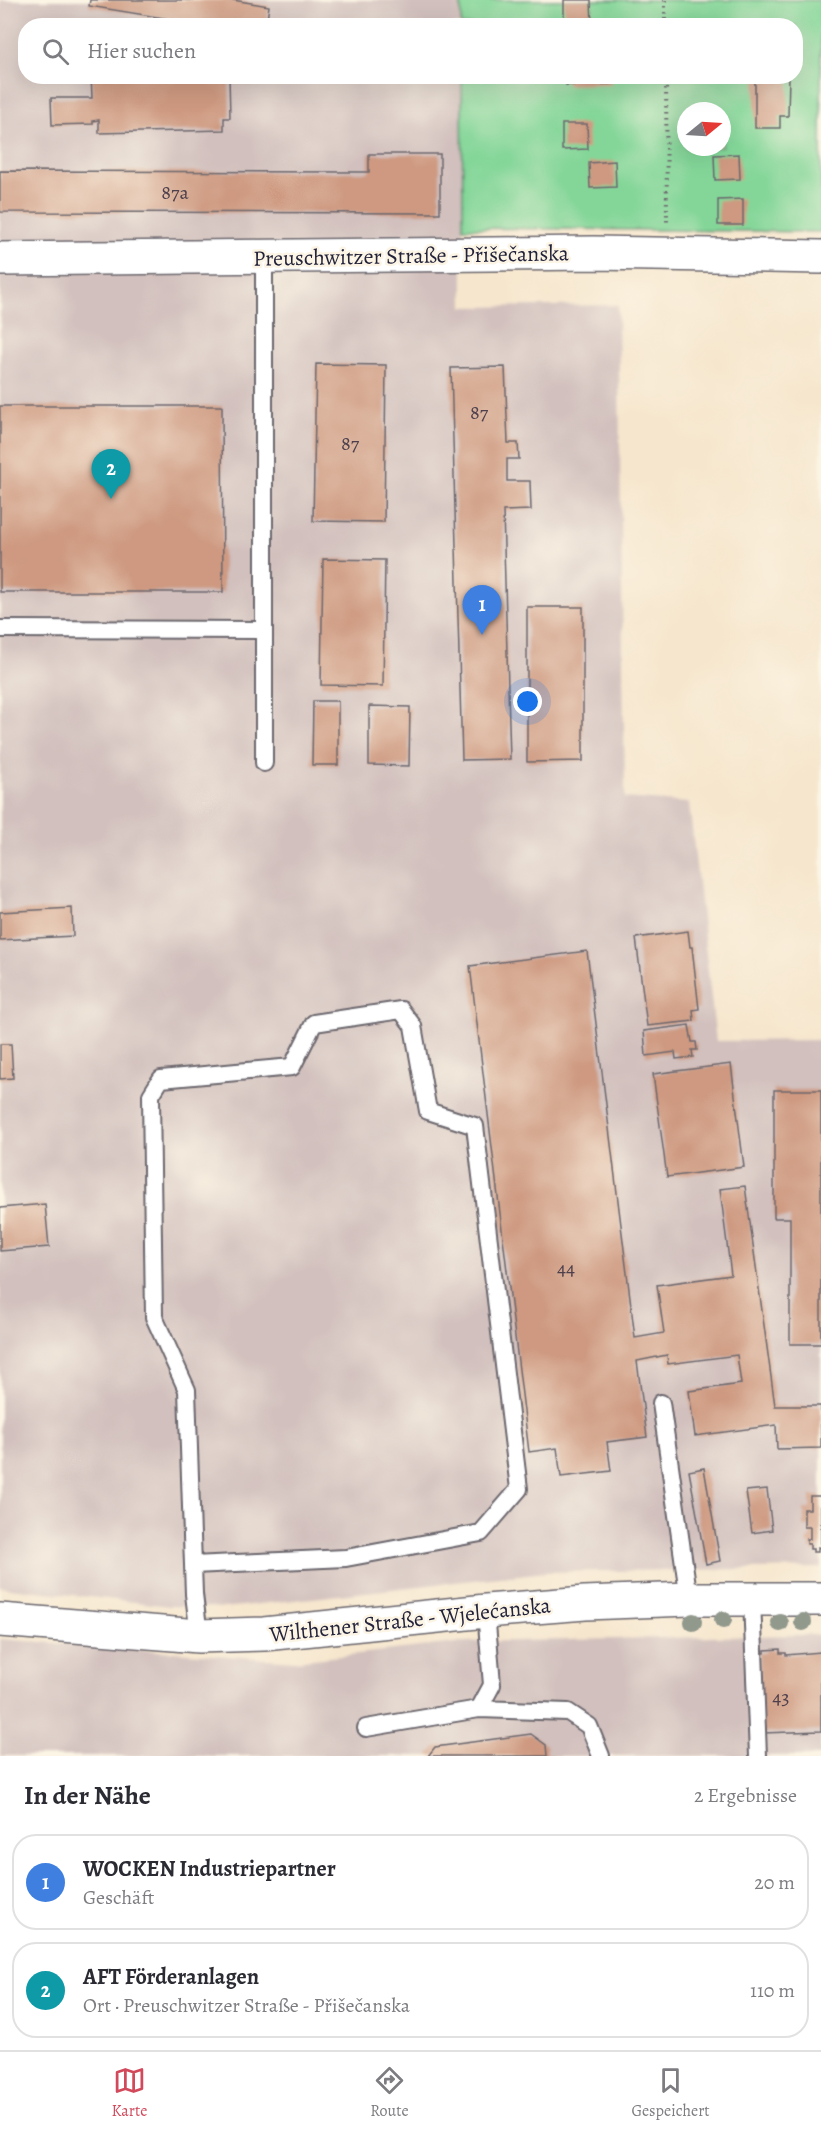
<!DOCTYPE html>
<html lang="de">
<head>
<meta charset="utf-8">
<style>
  body { margin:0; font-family:Alegreya,serif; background:#f2f2f3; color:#2b2b33 }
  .compass { position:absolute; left:677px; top:102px; width:54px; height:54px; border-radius:50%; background:#fff; box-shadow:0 6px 24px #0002; rotate:72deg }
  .you { position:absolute; left:528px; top:702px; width:21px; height:21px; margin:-15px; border:4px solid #fff; border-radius:50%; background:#1a73e8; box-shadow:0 0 0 9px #1a73e833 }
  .badge { display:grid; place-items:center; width:39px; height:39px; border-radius:50%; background:#d1495b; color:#fff; font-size:20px; font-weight:700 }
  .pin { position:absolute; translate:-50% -50px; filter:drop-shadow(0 2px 3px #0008) }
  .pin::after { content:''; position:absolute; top:32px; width:21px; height:18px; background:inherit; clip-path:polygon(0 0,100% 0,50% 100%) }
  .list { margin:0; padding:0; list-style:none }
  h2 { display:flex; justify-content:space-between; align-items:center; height:78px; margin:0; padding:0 24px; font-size:26px }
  h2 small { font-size:20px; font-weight:400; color:#7c7c81 }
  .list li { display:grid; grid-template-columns:39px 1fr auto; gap:18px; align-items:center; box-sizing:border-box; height:96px; margin:0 12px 12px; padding:0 12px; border:2px solid #e1e1e2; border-radius:24px }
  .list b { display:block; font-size:22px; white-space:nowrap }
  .list p { margin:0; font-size:20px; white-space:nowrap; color:#7c7c81 }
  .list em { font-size:20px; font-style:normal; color:#7c7c81 }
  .icon { flex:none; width:33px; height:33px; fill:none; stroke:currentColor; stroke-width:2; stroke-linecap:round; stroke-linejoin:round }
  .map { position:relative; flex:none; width:821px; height:1756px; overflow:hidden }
  .search { position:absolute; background:#fff; box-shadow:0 6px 24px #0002; left:18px; right:18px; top:18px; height:66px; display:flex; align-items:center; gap:15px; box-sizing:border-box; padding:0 21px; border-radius:24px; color:#7c7c81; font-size:22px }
  .sheet { height:294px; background:#fff }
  nav { display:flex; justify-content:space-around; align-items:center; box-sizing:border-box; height:84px; border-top:2px solid #e1e1e2; background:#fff; font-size:16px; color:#7c7c81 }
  nav a { display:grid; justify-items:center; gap:3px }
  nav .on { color:#d1495b }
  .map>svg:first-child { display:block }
</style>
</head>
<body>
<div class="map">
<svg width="821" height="1756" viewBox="0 0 821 1756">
  <rect width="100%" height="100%" fill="#fcf5e5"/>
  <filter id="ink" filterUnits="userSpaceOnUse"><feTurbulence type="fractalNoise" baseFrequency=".0167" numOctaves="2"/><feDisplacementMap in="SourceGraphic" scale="12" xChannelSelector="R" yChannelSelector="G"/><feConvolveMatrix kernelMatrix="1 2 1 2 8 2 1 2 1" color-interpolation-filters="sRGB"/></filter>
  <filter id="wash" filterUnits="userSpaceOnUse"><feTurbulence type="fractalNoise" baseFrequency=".008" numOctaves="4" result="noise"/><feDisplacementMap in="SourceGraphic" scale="24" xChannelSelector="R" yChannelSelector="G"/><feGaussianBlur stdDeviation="1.35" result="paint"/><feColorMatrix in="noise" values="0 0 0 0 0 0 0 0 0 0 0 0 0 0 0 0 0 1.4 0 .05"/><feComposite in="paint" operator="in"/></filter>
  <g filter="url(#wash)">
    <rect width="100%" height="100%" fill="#f6e6cd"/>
    <!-- industrial -->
    <path fill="#d1c0bd" d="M0 0H461V25L26 26V76L462 77 463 307 618 305 625 798 689 803 716 1041 821 1040V1568L546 1572 224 1608 170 1606 0 1587Z
      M799 1635H821V1756H0V1639L295 1661 465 1642Z"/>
    <!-- green -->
    <path fill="#83d698" stroke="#527c6a" stroke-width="1.5" fill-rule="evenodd" d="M461 0H821V232L463 228 462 77 796 76V26L461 25ZM686 111H722V147H686Z"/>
    <g id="blocks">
      <!-- building -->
      <path fill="#ce9980" d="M90 0H233L269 6 266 26H213L89 6Z
        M564 0H591L592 26H564Z
        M91 76H229L230 118H224V130L99 133V120L93 121V124L52 125 51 98H92Z
        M566 76H611V84L566 85Z
        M755 76H789L788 116H780V128H755Z
        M562 124H587L588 149 562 150Z
        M369 154H440V213L0 212V171L369 172Z
        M739 154 740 179 715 180 714 155Z
        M615 161 616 187 590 188 589 163Z
        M743 199V225H718V200Z
        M316 364 386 365 384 522 313 521Z
        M505 367 508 443H518L519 459H507V481H530L531 510 503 511 510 759 462 760 451 368Z
        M0 406H222L223 592H0Z
        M323 559 385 560 383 686 321 685Z
        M527 607H583V761L527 762Z
        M313 701H338V765H312Z
        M369 706 410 707 409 766 369 765Z
        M72 908 73 936 0 940V912Z
        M688 931 690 947H692L699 1009 693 1010 694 1021 647 1026 636 938Z
        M587 951 635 1338 664 1333 657 1285 731 1275 720 1189 745 1186 775 1406H821V1448L777 1449 776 1425 695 1436 689 1391 741 1384 737 1355 668 1364 667 1355 637 1361 647 1437 607 1442 611 1471 561 1477 557 1448 529 1452 470 966Z
        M689 1025 692 1042H696L697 1050H692L693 1057 676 1059 675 1052 646 1056 644 1031Z
        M0 1044H11L13 1078 0 1079Z
        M731 1064 744 1167 667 1177 653 1074Z
        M774 1090H821V1344H790V1218H774Z
        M45 1204 49 1247 0 1251V1208Z
        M704 1468 720 1561 706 1564 689 1471Z
        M767 1489 772 1530 752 1533 746 1491Z
        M810 1496H821V1548L818 1547V1552H813V1549H810V1544H807V1539H810V1527H804V1509H810Z
        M780 1649V1653H786V1655L821 1652V1731L762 1733 759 1653H765V1650Z
        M531 1734 546 1745 547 1756H428L435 1747Z"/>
    </g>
  </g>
  <g filter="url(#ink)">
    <use href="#blocks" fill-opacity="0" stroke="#6c676e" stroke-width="1.5"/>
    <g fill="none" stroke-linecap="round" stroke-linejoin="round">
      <!-- lane casing -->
      <g stroke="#6c676e" stroke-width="20">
        <path id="lane" d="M0 629 263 630
          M264 763V258
          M661 1403 689 1599
          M193 1565 346 1558 481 1533 519 1489 475 1126 428 1111 413 1026 401 1010 314 1023 292 1067 161 1079 151 1095 154 1317 187 1390 193 1565 194 1594 199 1636
          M752 1599 758 1756
          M479 1709 568 1712 589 1726 601 1756
          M366 1728 479 1709 492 1685 486 1611"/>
      </g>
      <!-- street casing -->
      <g stroke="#6c676e" stroke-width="36">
        <path id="street" d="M0 259 594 253 821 257"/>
      </g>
      <!-- secondary casing -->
      <g stroke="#6c676e" stroke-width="36">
        <path id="secondary" d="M0 1620 199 1636 264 1634 486 1611 585 1603 689 1599H821"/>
      </g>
      <!-- path -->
      <path stroke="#6c676e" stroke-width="4" stroke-dasharray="1.5 4.5" stroke-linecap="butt" d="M665 0V26
        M666 76 667 224"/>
      <!-- lane -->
      <use href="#lane" stroke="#fff" stroke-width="16"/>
      <!-- street -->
      <use href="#street" stroke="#fff" stroke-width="33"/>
      <!-- secondary -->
      <use href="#secondary" stroke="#fff" stroke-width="33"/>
    </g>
    <!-- trees -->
    <g fill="#91988c">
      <circle cx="723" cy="1620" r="9"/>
      <circle cx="693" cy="1622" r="9"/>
      <circle cx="803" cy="1622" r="9"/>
      <circle cx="780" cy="1623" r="9"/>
    </g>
  </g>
  <g text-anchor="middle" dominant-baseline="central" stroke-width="5" stroke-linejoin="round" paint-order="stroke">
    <!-- number labels -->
    <g font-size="20" fill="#4d404c">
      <text x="175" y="192">87a</text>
      <text x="479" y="412">87</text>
      <text x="350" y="443">87</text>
      <text x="566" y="1268">44</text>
      <text x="781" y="1697">43</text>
    </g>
    <!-- street labels -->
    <g font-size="22" fill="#22223b" stroke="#fcf5e5">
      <text transform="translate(411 256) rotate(-1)">Preuschwitzer Straße - Přišečanska</text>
      <text transform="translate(410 1620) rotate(-6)">Wilthener Straße - Wjelećanska</text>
    </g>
  </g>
</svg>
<svg class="compass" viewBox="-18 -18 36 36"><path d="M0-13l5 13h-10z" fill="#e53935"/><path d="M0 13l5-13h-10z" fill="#7c7c81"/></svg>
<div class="you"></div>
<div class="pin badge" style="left:482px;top:635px;background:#3f7fe0">1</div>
<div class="pin badge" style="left:111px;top:499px;background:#0f9aa8">2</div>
<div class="search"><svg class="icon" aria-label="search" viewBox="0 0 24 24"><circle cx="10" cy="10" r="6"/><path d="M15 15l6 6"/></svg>Hier suchen</div>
</div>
<section class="sheet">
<h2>In der Nähe<small>2 Ergebnisse</small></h2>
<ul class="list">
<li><span class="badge" style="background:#3f7fe0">1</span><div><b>WOCKEN Industriepartner</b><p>Geschäft</p></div><em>20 m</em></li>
<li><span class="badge" style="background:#0f9aa8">2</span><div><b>AFT Förderanlagen</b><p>Ort · Preuschwitzer Straße - Přišečanska</p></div><em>110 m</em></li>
</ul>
</section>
<nav>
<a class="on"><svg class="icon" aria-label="map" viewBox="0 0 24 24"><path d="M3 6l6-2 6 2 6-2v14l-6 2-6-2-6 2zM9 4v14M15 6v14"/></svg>Karte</a>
<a><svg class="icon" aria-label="directions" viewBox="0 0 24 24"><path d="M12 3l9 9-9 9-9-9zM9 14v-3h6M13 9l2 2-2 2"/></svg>Route</a>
<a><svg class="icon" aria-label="saved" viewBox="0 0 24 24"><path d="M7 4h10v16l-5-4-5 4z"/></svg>Gespeichert</a>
</nav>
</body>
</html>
